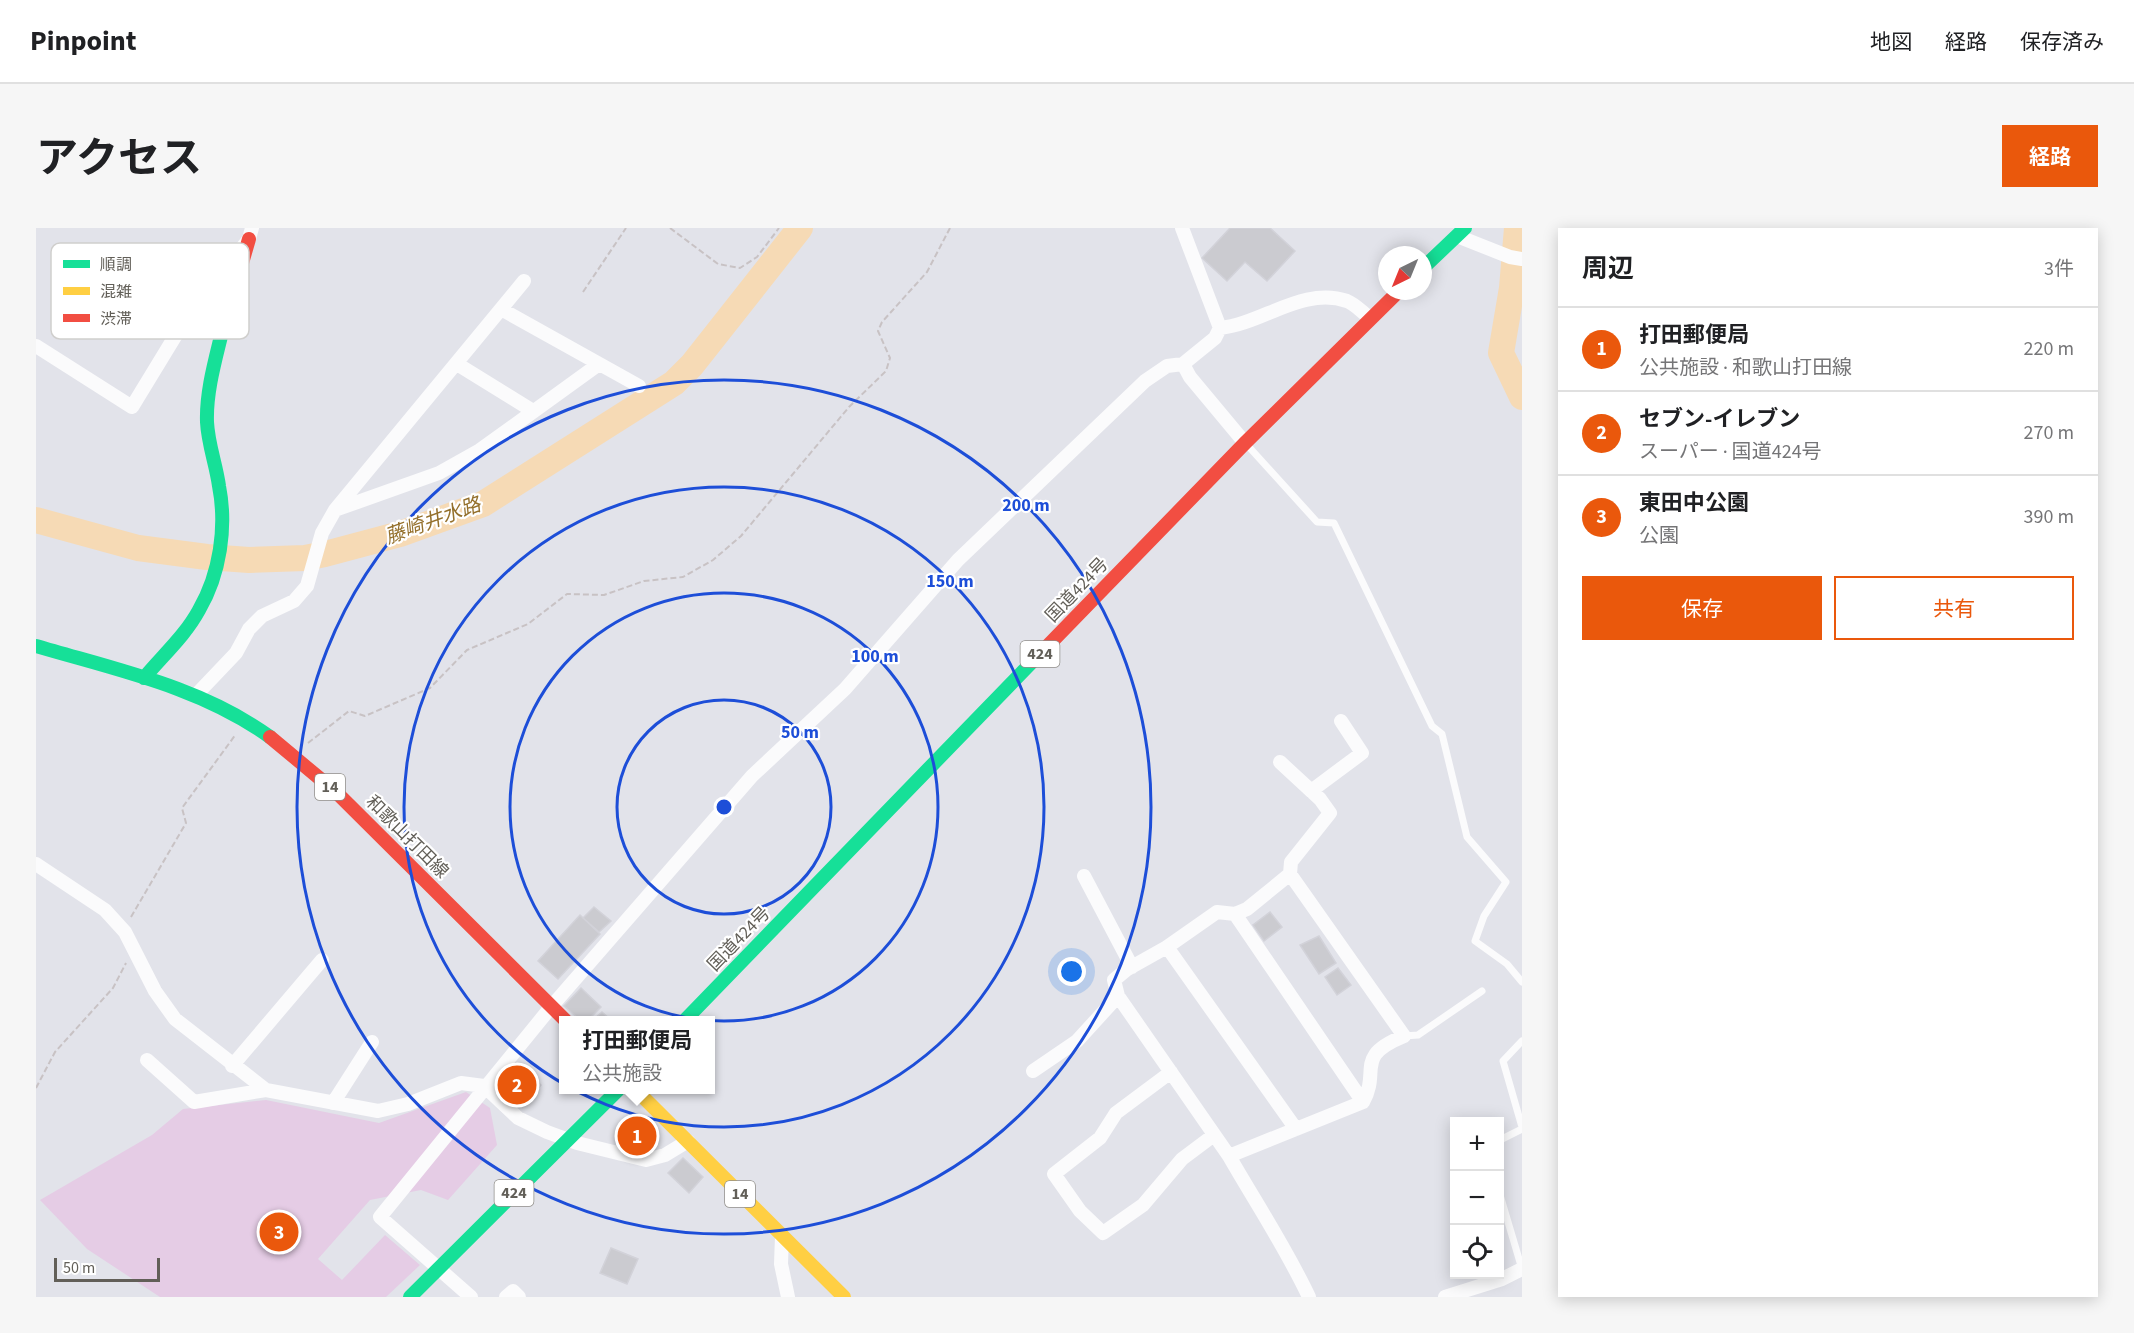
<!DOCTYPE html>
<html lang="ja">
<head>
<meta charset="utf-8">
<style>
  body { margin:0; font-family:"Source Sans 3","Noto Sans JP",sans-serif; background:#f6f6f6; color:#202124 }
  .controls { position:absolute; right:18px; bottom:18px; display:grid; overflow:hidden; border-radius:0px; box-shadow:0 3px 15px #0003 }
  .controls button { width:54px; height:54px; display:grid; place-items:center; padding:0; border:0; border-bottom:2px solid #e0e0e0; background:#fff; color:#202124; font:30px sans-serif }
  .compass { position:absolute; left:1342px; top:18px; width:54px; height:54px; border-radius:50%; background:#fff; box-shadow:0 3px 15px #0003; rotate:223deg }
  .scale { position:absolute; left:18px; bottom:15px; width:106px; box-sizing:border-box; padding-left:6px; border:3px solid #625f58; border-top:0; font-size:16px; line-height:21px; white-space:nowrap; color:#625f58; -webkit-text-stroke:4px #fff; paint-order:stroke }
  .you { position:absolute; left:1036px; top:744px; width:21px; height:21px; margin:-15px; border:4px solid #fff; border-radius:50%; background:#1a73e8; box-shadow:0 0 0 9px #1a73e833 }
  .badge { display:grid; place-items:center; width:39px; height:39px; border-radius:50%; background:#ea580c; color:#fff; font-size:20px; font-weight:700 }
  .pin { position:absolute; translate:-50% -50%; border:3px solid #fff; box-shadow:0 2px 6px #0006 }
  .popup { position:absolute; left:523px; top:788px; width:156px; height:78px; box-sizing:border-box; display:grid; place-content:center; border-radius:0px; background:#fff; filter:drop-shadow(0 2px 4px #0005); font-size:20px; white-space:nowrap; color:#757577 }
  .popup b { font-size:22px; color:#202124 }
  .popup::after { content:''; position:absolute; left:50%; top:100%; margin-left:-12px; border:12px solid transparent; border-top-color:#fff }
  .list { margin:0; padding:0; list-style:none }
  h2 { display:flex; justify-content:space-between; align-items:center; height:78px; margin:0; padding:0 24px; font-size:26px }
  h2 small { font-size:20px; font-weight:400; color:#757577 }
  .list li { display:grid; grid-template-columns:39px 1fr auto; gap:18px; align-items:center; box-sizing:border-box; height:84px; padding:0 24px; border-top:2px solid #e0e0e0 }
  .list b { display:block; font-size:22px; white-space:nowrap }
  .list p { margin:0; font-size:20px; white-space:nowrap; color:#757577 }
  .list em { font-size:20px; font-style:normal; color:#757577 }
  .actions { display:flex; gap:12px; padding:18px 24px }
  .actions a { flex:1; padding:14px 0; border:2px solid #ea580c; border-radius:0px; text-align:center; font-size:21px; color:#ea580c }
  .actions .main { background:#ea580c; color:#fff }
  .icon { flex:none; width:33px; height:33px; fill:none; stroke:currentColor; stroke-width:2; stroke-linecap:round; stroke-linejoin:round }
  .map { position:relative; flex:none; width:1486px; height:1069px; overflow:hidden; border-radius:0px }
  header { display:flex; align-items:center; gap:36px; box-sizing:border-box; height:84px; padding:0 30px; background:#fff; border-bottom:2px solid #e0e0e0 }
  header strong { font-size:28px }
  nav { display:flex; gap:33px; margin-inline-start:auto; font-size:21px }
  .intro { display:flex; align-items:center; justify-content:space-between; box-sizing:border-box; height:144px; padding:0 36px }
  h1 { margin:0; font-size:42px }
  .button { padding:15px 27px; border-radius:0px; background:#ea580c; color:#fff; font-size:21px; font-weight:700 }
  main { display:flex; gap:36px; padding:0 36px }
  aside { flex:1; background:#fff; border-radius:0px; box-shadow:0 3px 15px #0003 }
  .map>svg:first-child { display:block }
</style>
</head>
<body>
<header>
<strong>Pinpoint</strong>
<nav><a>地図</a><a>経路</a><a>保存済み</a></nav>
</header>
<div class="intro"><h1>アクセス</h1><a class="button">経路</a></div>
<main>
<div class="map">
<svg width="1486" height="1069" viewBox="0 0 1486 1069">
  <rect width="100%" height="100%" fill="#e2e3ea"/>
  <!-- green -->
  <path fill="#e5cce5" d="M430 864 454 880 461 917 412 972 385 962 334 972 282 1031 306 1052 349 1007 384 1037 350 1069H124L51 1021 4 972 116 907 147 881 230 872 343 895Z"/>
  <g fill="none" stroke-linecap="round" stroke-linejoin="round">
    <!-- river -->
    <path stroke="#f6dab5" stroke-width="26" d="M1481 0 1476 60 1465 125 1486 169
      M0 292 102 320 171 329 213 332 269 330 289 326 364 306 447 276 638 155 656 137 764 0"/>
  </g>
  <!-- building -->
  <path fill="#cbcbd0" stroke="#d2d2d9" stroke-width="1.5" d="M1194 0H1234L1259 23 1231 53 1209 34 1191 53 1166 30Z
    M558 679 575 693 563 704 547 690Z
    M1234 684 1246 699 1228 713 1217 697Z
    M544 687 564 706 522 751 502 733Z
    M1283 708 1300 735 1283 746 1264 717Z
    M1302 740 1315 757 1301 767 1289 749Z
    M545 760 565 779 552 792H544L528 778Z
    M566 784 575 792H557Z
    M479 834 505 857 486 878 460 854Z
    M603 890 618 905 600 926 584 910Z
    M647 930 667 949 653 965 632 945Z
    M575 1020 602 1031 591 1056 564 1045Z"/>
  <g fill="none" stroke-linecap="round" stroke-linejoin="round">
    <!-- path -->
    <path stroke="#c8c2c4" stroke-width="2" stroke-dasharray="6 3" stroke-linecap="butt" d="M634 0 682 36 704 40 721 29 743 0
      M547 64 590 0
      M272 515 313 483 329 488 394 460 431 422 492 396 531 366 568 367 608 353 647 349 677 332 705 308 813 179 850 143 854 130 842 103 846 94 891 44 914 0
      M95 689 150 595 146 580 200 506
      M0 860 19 824 77 760 90 735"/>
    <!-- lane -->
    <path stroke="#fbfbfc" stroke-width="7" d="M1213 219 1281 294 1298 295 1396 498 1406 506 1431 609 1470 654 1448 688 1439 713 1471 736 1486 754
      M1368 808 1382 807 1446 763
      M1486 813 1467 833 1486 899
      M1464 912 1486 901
      M1464 967 1486 1041"/>
    <!-- street -->
    <path stroke="#fbfbfc" stroke-width="14" d="M1421 8 1474 29 1486 31
      M465 81 603 158
      M1184 100C1226 96 1267 58 1311 73 1319 76 1327 85 1334 90
      M0 118 96 179 149 92 213 11 216 0
      M421 136 497 183
      M1147 136 1154 149 1209 215
      M299 282 403 245 444 222 563 136
      M161 466 200 425 213 401 226 388 258 373 271 358 286 305 299 282 488 53
      M1244 534 1284 571 1294 585 1255 634 1254 646 1368 808C1317 829 1345 842 1327 874
      M1275 563 1326 525 1305 493
      M0 636 69 682 89 704 119 763 139 791 230 862 342 883 372 876 425 855 448 858 482 890 511 904 541 915 610 932 629 927 652 913
      M1048 648 1096 739
      M1181 684 1199 686 1327 874 1193 928 1082 768 1078 752 1090 742 1131 719Z
      M1199 686 1211 681 1254 646
      M1131 719 1260 901
      M111 832 158 874 230 862
      M196 838 286 732
      M997 843 1041 813 1082 768
      M1135 844 1080 885 1064 910 1018 946 1044 983 1067 1005 1107 977 1146 931 1178 907
      M297 875 336 814
      M1193 928C1220 975 1250 1020 1273 1069
      M746 1008 745 1036 752 1069
      M435 1069 344 989 515 779 716 548 809 461 922 332 1109 153 1131 138 1147 136 1179 110 1184 100 1146 0
      M470 1069 477 1063 483 1069
      M1409 1069 1466 1051 1486 1041"/>
    <!-- fast -->
    <path stroke="#16e098" stroke-width="14" d="M1387 40 1429 0
      M0 418C81 442 165 459 234 509
      M108 450C126 428 149 408 163 382 184 346 191 299 183 258 180 236 172 216 171 194 170 164 179 133 186 104
      M649 792 997 433
      M374 1069 582 862"/>
    <!-- slow -->
    <path stroke="#ffcf43" stroke-width="14" d="M600 862 808 1069"/>
    <!-- jam -->
    <path stroke="#f24e42" stroke-width="14" d="M186 104 213 11
      M997 433 1209 215 1363 63
      M234 509 300 564 529 792"/>
  </g>
  <!-- distance rings -->
  <g fill="none" stroke="#1d4ed8" stroke-width="3">
    <circle cx="688" cy="579" r="107"/>
    <circle cx="688" cy="579" r="214"/>
    <circle cx="688" cy="579" r="320"/>
    <circle cx="688" cy="579" r="427"/>
  </g>
  <g text-anchor="middle" dominant-baseline="central" stroke-width="4.5" stroke-linejoin="round" paint-order="stroke">
    <!-- shield labels -->
    <g fill="#fff" stroke="#918f8a" stroke-width="1.5">
      <rect x="984.5" y="413" width="39" height="26" rx="4.5"/>
      <rect x="279" y="546" width="30" height="26" rx="4.5"/>
      <rect x="458.5" y="952" width="39" height="26" rx="4.5"/>
      <rect x="689" y="953" width="30" height="26" rx="4.5"/>
    </g>
    <g font-size="16" font-weight="bold" fill="#625f58">
      <text x="1004" y="426">424</text>
      <text x="294" y="559">14</text>
      <text x="478" y="965">424</text>
      <text x="704" y="966">14</text>
    </g>
    <!-- street labels -->
    <g font-size="18" fill="#625f58" stroke="#fff">
      <text transform="translate(1041 362) rotate(-46)">国道424号</text>
      <text transform="translate(371 609) rotate(45)">和歌山打田線</text>
      <text transform="translate(703 711) rotate(-46)">国道424号</text>
    </g>
    <!-- water labels -->
    <g font-size="20" font-style="italic" fill="#94702c" stroke="#fff">
      <text transform="translate(397 293) rotate(-20)">藤崎井水路</text>
    </g>
  </g>
  <!-- legend -->
  <rect x="15" y="15" width="198" height="96" rx="9" fill="#fff" stroke="#d0cfcd" stroke-width="1.5"/>
  <rect x="27" y="32" width="27" height="8" fill="#16e098"/>
  <rect x="27" y="59" width="27" height="8" fill="#ffcf43"/>
  <rect x="27" y="86" width="27" height="8" fill="#f24e42"/>
  <g font-size="16" fill="#625f58">
    <text x="64" y="42">順調</text>
    <text x="64" y="69">混雑</text>
    <text x="64" y="96">渋滞</text>
  </g>
  <circle cx="688" cy="579" r="9" fill="#1d4ed8" stroke="#fff" stroke-width="3"/>
  <g font-size="18" text-anchor="middle" font-weight="bold" fill="#1d4ed8" stroke="#fff" stroke-width="4.5" stroke-linejoin="round" paint-order="stroke">
    <text x="990" y="283">200 m</text>
    <text x="914" y="359">150 m</text>
    <text x="839" y="434">100 m</text>
    <text x="764" y="510">50 m</text>
  </g>
</svg>
<div class="controls">
<button>+</button>
<button>−</button>
<button><svg class="icon" aria-label="locate" viewBox="0 0 24 24"><circle cx="12" cy="12" r="6"/><path d="M12 2v4M12 18v4M2 12h4M18 12h4"/></svg></button>
</div>
<svg class="compass" viewBox="-18 -18 36 36"><path d="M0-13l5 13h-10z" fill="#e53935"/><path d="M0 13l5-13h-10z" fill="#757577"/></svg>
<div class="scale">50 m</div>
<div class="you"></div>
<div class="pin badge" style="left:601px;top:908px">1</div>
<div class="popup"><b>打田郵便局</b>公共施設</div>
<div class="pin badge" style="left:481px;top:857px">2</div>
<div class="pin badge" style="left:243px;top:1004px">3</div>
</div>
<aside>
<h2>周辺<small>3件</small></h2>
<ul class="list">
<li><span class="badge">1</span><div><b>打田郵便局</b><p>公共施設 · 和歌山打田線</p></div><em>220 m</em></li>
<li><span class="badge">2</span><div><b>セブン-イレブン</b><p>スーパー · 国道424号</p></div><em>270 m</em></li>
<li><span class="badge">3</span><div><b>東田中公園</b><p>公園</p></div><em>390 m</em></li>
</ul>
<div class="actions"><a class="main">保存</a><a>共有</a></div>
</aside>
</main>
</body>
</html>
